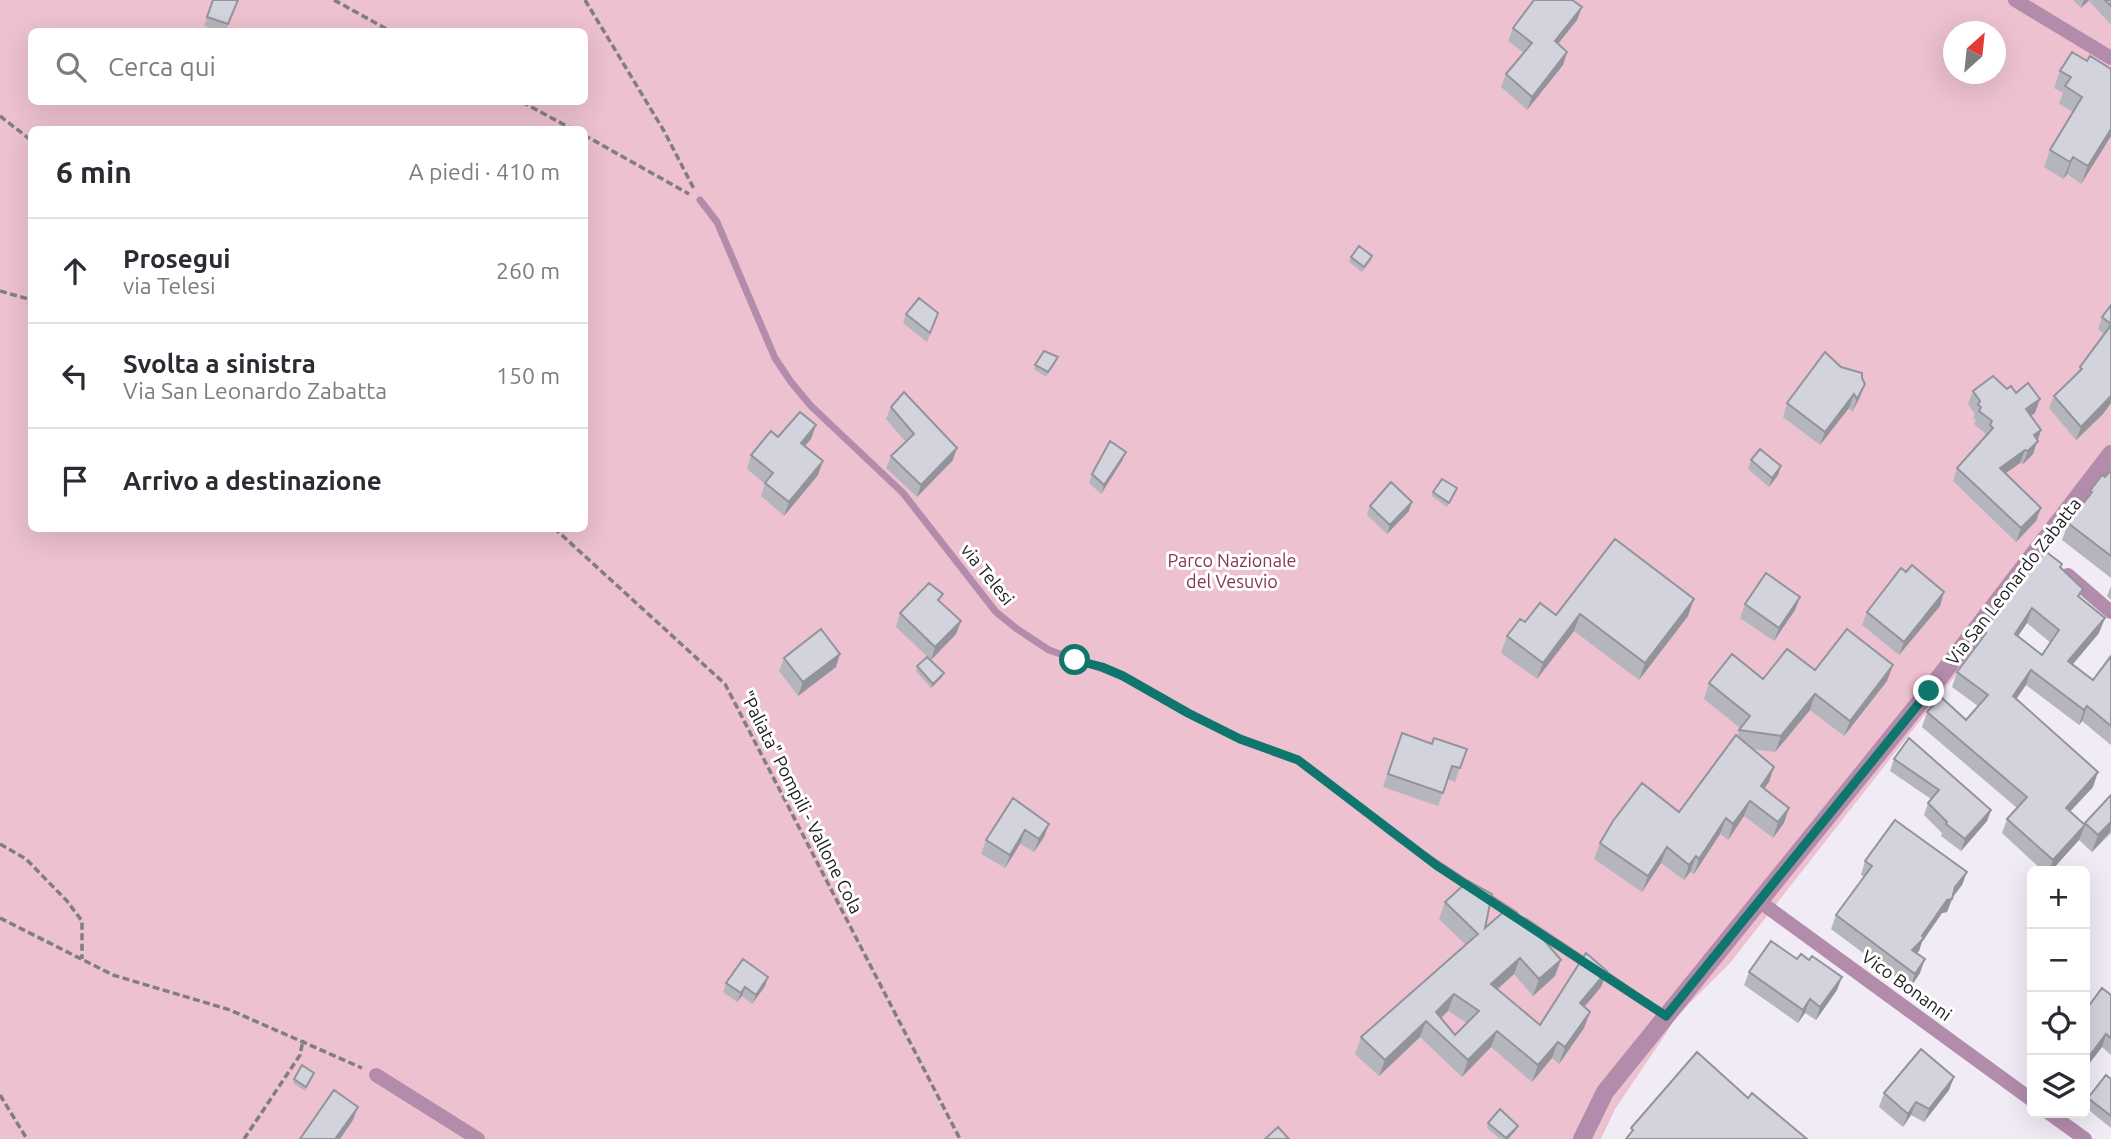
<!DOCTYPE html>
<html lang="it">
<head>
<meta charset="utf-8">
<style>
  body { margin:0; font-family:Ubuntu,sans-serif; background:#f2f2f3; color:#2b2b33 }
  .controls { position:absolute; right:21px; bottom:21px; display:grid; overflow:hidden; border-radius:10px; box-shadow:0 7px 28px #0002 }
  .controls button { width:63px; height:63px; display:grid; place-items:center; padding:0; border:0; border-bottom:2px solid #e1e1e2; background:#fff; color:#2b2b33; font:35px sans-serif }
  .compass { position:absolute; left:1943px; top:21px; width:63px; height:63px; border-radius:50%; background:#fff; box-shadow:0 7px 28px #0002; rotate:27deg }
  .stop { position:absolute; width:21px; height:21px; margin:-16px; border:5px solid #0f766e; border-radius:50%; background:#fff }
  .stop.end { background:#0f766e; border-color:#fff; box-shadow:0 2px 7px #0008 }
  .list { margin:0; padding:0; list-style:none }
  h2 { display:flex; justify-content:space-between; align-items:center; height:91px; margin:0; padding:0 28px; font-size:30px }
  h2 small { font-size:23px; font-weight:400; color:#7c7c81 }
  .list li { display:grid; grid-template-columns:46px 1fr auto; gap:21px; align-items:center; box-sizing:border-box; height:105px; padding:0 28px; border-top:2px solid #e1e1e2 }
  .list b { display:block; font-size:26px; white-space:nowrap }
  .list p { margin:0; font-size:23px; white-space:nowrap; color:#7c7c81 }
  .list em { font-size:23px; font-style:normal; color:#7c7c81 }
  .icon { flex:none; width:38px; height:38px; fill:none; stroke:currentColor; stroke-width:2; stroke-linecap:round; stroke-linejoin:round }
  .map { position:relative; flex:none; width:2111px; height:1139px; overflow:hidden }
  .search { position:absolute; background:#fff; box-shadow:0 7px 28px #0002; left:28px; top:28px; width:560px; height:77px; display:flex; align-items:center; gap:18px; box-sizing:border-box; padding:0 24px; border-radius:10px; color:#7c7c81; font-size:26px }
  .panel { position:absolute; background:#fff; box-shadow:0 7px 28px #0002; left:28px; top:126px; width:560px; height:406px; border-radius:10px }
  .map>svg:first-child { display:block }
</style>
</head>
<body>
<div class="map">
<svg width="2111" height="1139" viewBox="0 0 2111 1139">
  <rect width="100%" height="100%" fill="#f0ebf5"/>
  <!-- green -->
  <path fill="#edc1cf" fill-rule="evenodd" d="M0 0H2111V468L2061 531 1981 643 1730 963 1673 1020 1669 1029 1615 1109 1601 1139H0ZM32 32H584V102H32ZM1954 32H1996V74H1954ZM32 130H584V528H32Z"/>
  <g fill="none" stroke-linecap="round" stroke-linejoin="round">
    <!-- path -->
    <path stroke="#807d83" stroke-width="3.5" stroke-dasharray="7 3.5" stroke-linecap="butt" d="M334 0 392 32
      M585 0 664 131 694 189
      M522 102 574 130
      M0 116 32 141
      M584 135 689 194
      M0 291 32 300
      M554 528 725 684 960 1139
      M0 844 26 859 67 901 82 921V959
      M0 918 113 975 230 1010 362 1068
      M0 1095 27 1139
      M244 1139 300 1055 303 1040"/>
    <!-- service -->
    <path stroke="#b38cac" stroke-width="7" d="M700 200 717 222 775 358 791 382 811 406 903 493 996 612 1017 629 1049 650 1123 676 1188 714 1240 739 1298 760 1397 837 1474 888
      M1484 894 1515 914
      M1525 921 1588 963
      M1598 969 1666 1016"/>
    <!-- minor -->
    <path stroke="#b38cac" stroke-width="14" d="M2015 0 2111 58
      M2068 575 2111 612
      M1759 901 2032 1100
      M376 1075 478 1139
      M2049 1113 2085 1139"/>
    <!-- tertiary -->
    <path stroke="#b38cac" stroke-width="18" d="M1582 1139 1605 1092 1929 691 2111 454"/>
  </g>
  <!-- wall -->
  <path fill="#b5b5be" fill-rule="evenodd" d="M213 0H238L225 32H220L204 26Z
    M2073 0H2111V23L2110 24 2089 1 2081 8Z
    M1582 7 1577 20 1558 44 1567 52 1563 65 1527 110 1501 87 1506 74 1524 53 1508 41 1513 28Z
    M2087 61 2111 69V136L2081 184 2067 174 2063 179 2044 167 2050 150 2073 112 2059 104 2063 93 2054 88 2060 71Z
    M1372 256 1371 261 1362 272 1349 262 1351 257Z
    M2111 305V403L2103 414 2076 440 2049 408 2054 396 2077 374 2080 367 2104 334 2098 329 2102 317Z
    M938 313 927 342 903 323 906 314Z
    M1825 352 1860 397 1852 412 1849 408 1820 445 1783 417 1787 403Z
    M1056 362 1046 377 1034 369 1035 365Z
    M2007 389 2016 393 2035 413 2031 416 2041 430 2033 454 2023 464 2020 463 2005 473 2041 508 2036 521 2016 542 1953 481 1957 468 1986 434 1974 424 1976 420 1973 418 1975 414 1968 404 1973 391Z
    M891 407 953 460 917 497 886 468 891 456 906 442 886 419Z
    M816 425 811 439 804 446 818 475 784 516 761 496 765 484 747 469 751 455 778 437Z
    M1126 452 1122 461 1101 494 1089 483 1092 474Z
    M1751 460 1781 466 1778 475 1769 487 1748 469Z
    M2111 470V578L2062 540 2068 523 2088 498 2090 491Z
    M1433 492H1455L1447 507 1432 496Z
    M1370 506 1409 511 1387 534 1367 515Z
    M1615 539 1688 616 1639 680 1574 631 1537 679 1501 653 1507 636 1525 622 1556 615Z
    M2061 567 2080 598 2099 633 2072 665 2093 680 2111 656V745L2082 721 2079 725 2026 685 2016 698 2093 787 2070 812 2084 824 2111 795V833L2092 852 2079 840 2051 871H2043L2002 833 2007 819 2017 808 1922 727 1927 712 1966 720 1978 706 1952 687 1957 672 1979 642 1983 631ZM2027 623 2051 643 2042 655 2018 636Z
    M1906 572 1944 592 1940 606 1899 655 1862 625 1867 612Z
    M2111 586V600L2107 596Z
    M941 602 961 621 956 634 931 660 896 627 900 613Z
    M1745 604 1795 610 1774 641 1740 618Z
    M840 654 836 667 798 696 779 671 784 658Z
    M917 666 942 677 931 688 916 671Z
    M1815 670 1887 681 1844 736 1810 710 1775 752 1752 749 1769 782 1764 788 1784 823 1773 838 1744 816 1728 840 1720 834 1694 874 1690 872 1684 880 1661 863 1642 892 1594 859 1600 843 1679 812 1737 736 1740 728 1704 699 1709 683 1763 679Z
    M1402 733 1432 744 1467 749 1455 782 1448 779 1438 806 1383 787Z
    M1894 759 1991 810 1987 821 1961 851 1941 836 1942 833 1924 815 1928 803 1931 799 1890 771Z
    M1013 798 1044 837 1034 852 1020 844 1005 868 981 854 986 840Z
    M1865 861 1967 872 1962 885 1953 897 1947 912 1942 913 1922 942 1919 951 1917 953 1920 973 1910 988 1831 929 1836 915 1864 877 1861 875Z
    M1445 902 1555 976 1533 996 1514 974 1498 989 1540 1025 1607 971 1601 987 1584 1007 1590 1012 1584 1028 1559 1064 1552 1058 1532 1082 1491 1047 1462 1077 1420 1037 1379 1076 1355 1054 1361 1037 1466 945 1439 919ZM1448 1011 1467 1023 1455 1035 1441 1018Z
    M1749 972 1837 990 1816 1020 1805 1013 1798 1023 1744 985Z
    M768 977 765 986 752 1004 742 996 737 1002 723 992 726 983Z
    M2111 995V1055L2102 1047 2085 1069V1011Z
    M314 1073 305 1091 293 1083 294 1079Z
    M1954 1077 1949 1090 1924 1122 1911 1115 1903 1127 1879 1107 1884 1093Z
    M2111 1079V1128L2085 1107 2088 1098Z
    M1488 1123 1518 1126 1516 1130 1508 1139H1500L1487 1128Z"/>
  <!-- shaded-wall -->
  <path fill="#93949b" d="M2084 0H2089L2081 8Z
    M1582 7 1577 20 1550 54 1555 41Z
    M1567 52 1563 65 1527 110 1532 97Z
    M2111 129V136L2081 184 2088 166Z
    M2073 157 2067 174 2063 179 2070 162Z
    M1865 384 1860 397 1852 412 1857 399Z
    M1854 394 1849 408 1820 445 1825 432Z
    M2111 396V403L2103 414 2076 440 2081 427Z
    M2040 399 2035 413 2021 422 2026 409Z
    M816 425 811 439 796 456 801 443Z
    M2041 430 2033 454 2023 464 2034 435Z
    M957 448 953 460 917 497 921 485Z
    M2025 450 2020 463 1995 481 2000 468Z
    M1126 452 1122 461 1101 494 1104 485Z
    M823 461 818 475 784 516 789 502Z
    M1781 466 1778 475 1769 487 1772 478Z
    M1412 502 1409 511 1387 534 1390 525Z
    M2041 508 2036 521 2016 542 2021 528Z
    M1944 592 1940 606 1899 655 1904 642Z
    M1800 597 1795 610 1774 641 1779 628Z
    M1694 599 1688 616 1639 680 1645 663Z
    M2032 608 2027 623 2009 649 2015 634Z
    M1580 614 1574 631 1537 679 1543 663Z
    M2105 618 2099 633 2063 676 2068 661Z
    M961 621 956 634 931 660 935 647Z
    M840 654 836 667 798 696 803 682Z
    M1893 665 1887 681 1844 736 1850 721Z
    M2031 670 2026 685 2008 711 2013 696Z
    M944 673 942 677 931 688 933 684Z
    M1815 694 1810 710 1775 752 1781 736Z
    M2087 706 2082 721 2079 725 2084 710Z
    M1774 767 1769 782 1755 801 1761 786Z
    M2098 772 2093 787 2060 822 2066 808Z
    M1750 801 1744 816 1728 840 1733 824Z
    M1789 808 1784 823 1773 838 1778 822Z
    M1991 810 1987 821 1961 851 1965 839Z
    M1726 818 1720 834 1694 874 1699 859Z
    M2111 822 2110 832 2092 852 2098 835Z
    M1049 824 1044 837 1034 852 1039 839Z
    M2085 825 2079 840 2051 871H2049L2053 860Z
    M1025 830 1020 844 1005 868 1010 855Z
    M1667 847 1661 863 1642 892 1648 876Z
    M1696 856 1690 872 1684 880 1689 865Z
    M1967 872 1962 885 1951 899H1952L1947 912 1942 913 1922 942 1919 951 1907 963 1912 950 1922 936 1955 887Z
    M1520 958 1514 974 1485 1000 1491 984Z
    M1925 959 1920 973 1910 988 1915 974Z
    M1561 960 1555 976 1533 996 1539 979Z
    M1607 971 1601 987 1574 1019 1580 1003Z
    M768 977 765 986 752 1004 756 995Z
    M1842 977 1837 990 1816 1020 1820 1007Z
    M745 987 742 996 737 1002 741 993Z
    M1454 994 1448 1011 1432 1026 1436 1012Z
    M1810 999 1805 1013 1798 1023 1803 1010Z
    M1590 1012 1584 1028 1559 1064 1565 1047Z
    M1426 1021 1420 1037 1379 1076 1385 1060Z
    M1497 1031 1491 1047 1462 1077 1468 1060Z
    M2106 1034 2102 1047 2085 1069V1062Z
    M1558 1042 1552 1058 1532 1082 1538 1065Z
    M1954 1077 1949 1090 1924 1122 1929 1109Z
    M1916 1102 1911 1115 1903 1127 1908 1114Z
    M358 1107 353 1120 340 1139H335Z
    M1518 1126 1516 1130 1508 1139H1505Z"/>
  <!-- building -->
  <path fill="#d2d3dd" stroke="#93949b" stroke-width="2" fill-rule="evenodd" d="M213 0H238L228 24 207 17Z
    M1534 0H1572L1582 7 1555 41 1567 52 1532 97 1506 74 1532 43 1513 28Z
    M2105 0H2111V6Z
    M2072 52 2087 61 2090 56 2111 69V129L2088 166 2073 157 2070 162 2050 150 2082 97 2065 86 2071 77 2060 71Z
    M1359 246 1372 256 1364 267 1351 257Z
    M919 298 938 313 930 333 906 314Z
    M2111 305V324L2102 317Z
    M2111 325V396L2081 427 2054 396 2082 369 2080 367Z
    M1044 351 1058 357 1048 372 1035 365Z
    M1825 352 1841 367 1862 373V378L1865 384 1857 399 1854 394 1825 432 1787 403Z
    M1993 376 2007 389 2011 386 2016 393 2028 383 2040 399 2026 409 2041 430 2034 435 2038 441 2028 451 2025 450 2000 468 2041 508 2021 528 1957 468 1993 428 1990 425 1992 421 1979 411 1981 407 1978 405 1980 401 1973 391Z
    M904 392 957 448 921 485 891 456 914 434 891 407Z
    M800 412 816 425 801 443 823 461 789 502 765 483 773 473 751 455 771 431 778 437Z
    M1110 441 1126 452 1104 485 1092 474Z
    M1760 449 1781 466 1772 478 1751 460Z
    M2111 470V556L2068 523 2092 492 2090 491 2102 475 2105 477Z
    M1442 479 1457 488 1449 503 1433 492Z
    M1391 482 1412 502 1390 525 1370 506Z
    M1615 539 1694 599 1645 663 1580 614 1543 663 1507 636 1520 619 1525 622 1540 603 1556 615Z
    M2045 551 2062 564 2060 567 2083 589 2078 596 2105 618 2068 661 2093 680 2111 656V726L2087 706 2084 710 2031 670 2013 696 2098 772 2066 808 2085 825 2053 860 2007 819 2027 797 1927 712 1941 697 1966 720 1988 695 1957 672 1986 633 1983 631ZM2032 608 2059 630 2042 655 2015 634Z
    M1912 565 1944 592 1904 642 1867 612 1901 568 1906 572Z
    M1766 573 1800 597 1779 628 1745 604Z
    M929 583 943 594 938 600 961 621 935 647 900 613Z
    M821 629 840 654 803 682 784 658Z
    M1847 629 1893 665 1850 721 1815 694 1781 736 1739 730 1750 716 1709 683 1732 654 1763 679 1787 649 1815 670Z
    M927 657 944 673 933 684 917 666Z
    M1402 733 1432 744 1434 738 1467 749 1460 768 1452 766 1443 793 1388 774Z
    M1736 735 1774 767 1761 786 1789 808 1778 822 1750 801 1733 824 1726 818 1699 859 1696 856 1689 865 1667 847 1648 876 1600 843 1613 821 1642 783 1679 812Z
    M1909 738 1991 810 1965 839 1946 824 1947 822 1928 803 1939 790 1894 759Z
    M2111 795V822L2098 835 2085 823Z
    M1013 798 1049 824 1039 839 1025 830 1010 855 986 840Z
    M1895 820 1967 872 1955 887 1952 899 1947 900 1922 936 1924 938 1912 950 1925 959 1915 974 1836 915 1872 866 1865 861Z
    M1468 881 1492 894 1485 928 1508 908 1531 925 1561 960 1539 979 1520 958 1491 984 1540 1025 1586 953 1607 971 1580 1003 1590 1012 1565 1047 1558 1042 1538 1065 1497 1031 1468 1060 1426 1021 1385 1060 1361 1037 1478 934 1445 902ZM1454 994 1479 1011 1455 1035 1436 1012Z
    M1771 941 1797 959 1801 954 1809 960 1812 956 1842 977 1820 1007 1810 999 1803 1010 1749 972Z
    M743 959 768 977 756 995 745 987 741 993 726 983Z
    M2102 988 2111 995V1038L2106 1034 2085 1062V1011Z
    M1921 1049 1954 1077 1929 1109 1916 1102 1908 1114 1884 1093Z
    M1697 1052 1748 1098 1752 1093 1807 1139H1626L1633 1130 1631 1128Z
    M302 1065 314 1073 306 1087 294 1079Z
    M2106 1075 2111 1079V1116L2088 1098Z
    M334 1090 358 1107 335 1139H300Z
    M1500 1109 1518 1126 1506 1138 1488 1123Z
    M1278 1127 1289 1139H1265Z"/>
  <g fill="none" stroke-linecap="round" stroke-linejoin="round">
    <!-- route -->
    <path stroke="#0f766e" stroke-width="9" d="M1075 660 1102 667 1123 676 1188 713 1240 739 1298 760 1436 865 1666 1016 1929 691"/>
  </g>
  <g text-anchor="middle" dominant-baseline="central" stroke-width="6" stroke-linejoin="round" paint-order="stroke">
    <!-- park labels -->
    <g font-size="18" fill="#843556" stroke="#fff">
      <text x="1232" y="560">Parco Nazionale<tspan x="1232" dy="21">del Vesuvio</tspan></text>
    </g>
    <!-- street labels -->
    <g font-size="18" fill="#1e1d20" stroke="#fff">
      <text transform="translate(988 574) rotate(51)">via Telesi</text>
      <text transform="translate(2013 581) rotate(-52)">Via San Leonardo Zabatta</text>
      <text transform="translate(802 802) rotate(63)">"Paliata" Pompili - Vallone Cola</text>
      <text transform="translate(1907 985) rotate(36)">Vico Bonanni</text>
    </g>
  </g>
</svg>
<div class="controls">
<button>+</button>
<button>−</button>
<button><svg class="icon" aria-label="locate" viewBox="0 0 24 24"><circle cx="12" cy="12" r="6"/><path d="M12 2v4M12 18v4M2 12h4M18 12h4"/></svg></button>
<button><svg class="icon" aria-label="layers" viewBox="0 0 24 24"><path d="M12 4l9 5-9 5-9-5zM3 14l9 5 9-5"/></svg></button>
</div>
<svg class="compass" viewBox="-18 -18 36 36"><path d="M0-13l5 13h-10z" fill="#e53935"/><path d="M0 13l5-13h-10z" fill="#7c7c81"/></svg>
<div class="stop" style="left:1075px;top:660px"></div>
<div class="stop end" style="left:1929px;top:691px"></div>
<div class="search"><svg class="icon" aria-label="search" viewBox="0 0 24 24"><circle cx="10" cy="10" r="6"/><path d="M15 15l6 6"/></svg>Cerca qui</div>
<section class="panel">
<h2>6 min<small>A piedi · 410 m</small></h2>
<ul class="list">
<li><svg class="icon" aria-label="ahead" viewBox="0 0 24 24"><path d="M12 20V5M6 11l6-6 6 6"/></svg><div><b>Prosegui</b><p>via Telesi</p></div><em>260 m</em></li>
<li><svg class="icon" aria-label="left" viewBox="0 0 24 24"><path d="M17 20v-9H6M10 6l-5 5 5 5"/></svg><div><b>Svolta a sinistra</b><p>Via San Leonardo Zabatta</p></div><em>150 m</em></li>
<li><svg class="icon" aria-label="arrive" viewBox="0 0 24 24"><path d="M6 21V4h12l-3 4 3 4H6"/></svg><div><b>Arrivo a destinazione</b></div></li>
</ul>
</section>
</div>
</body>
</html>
